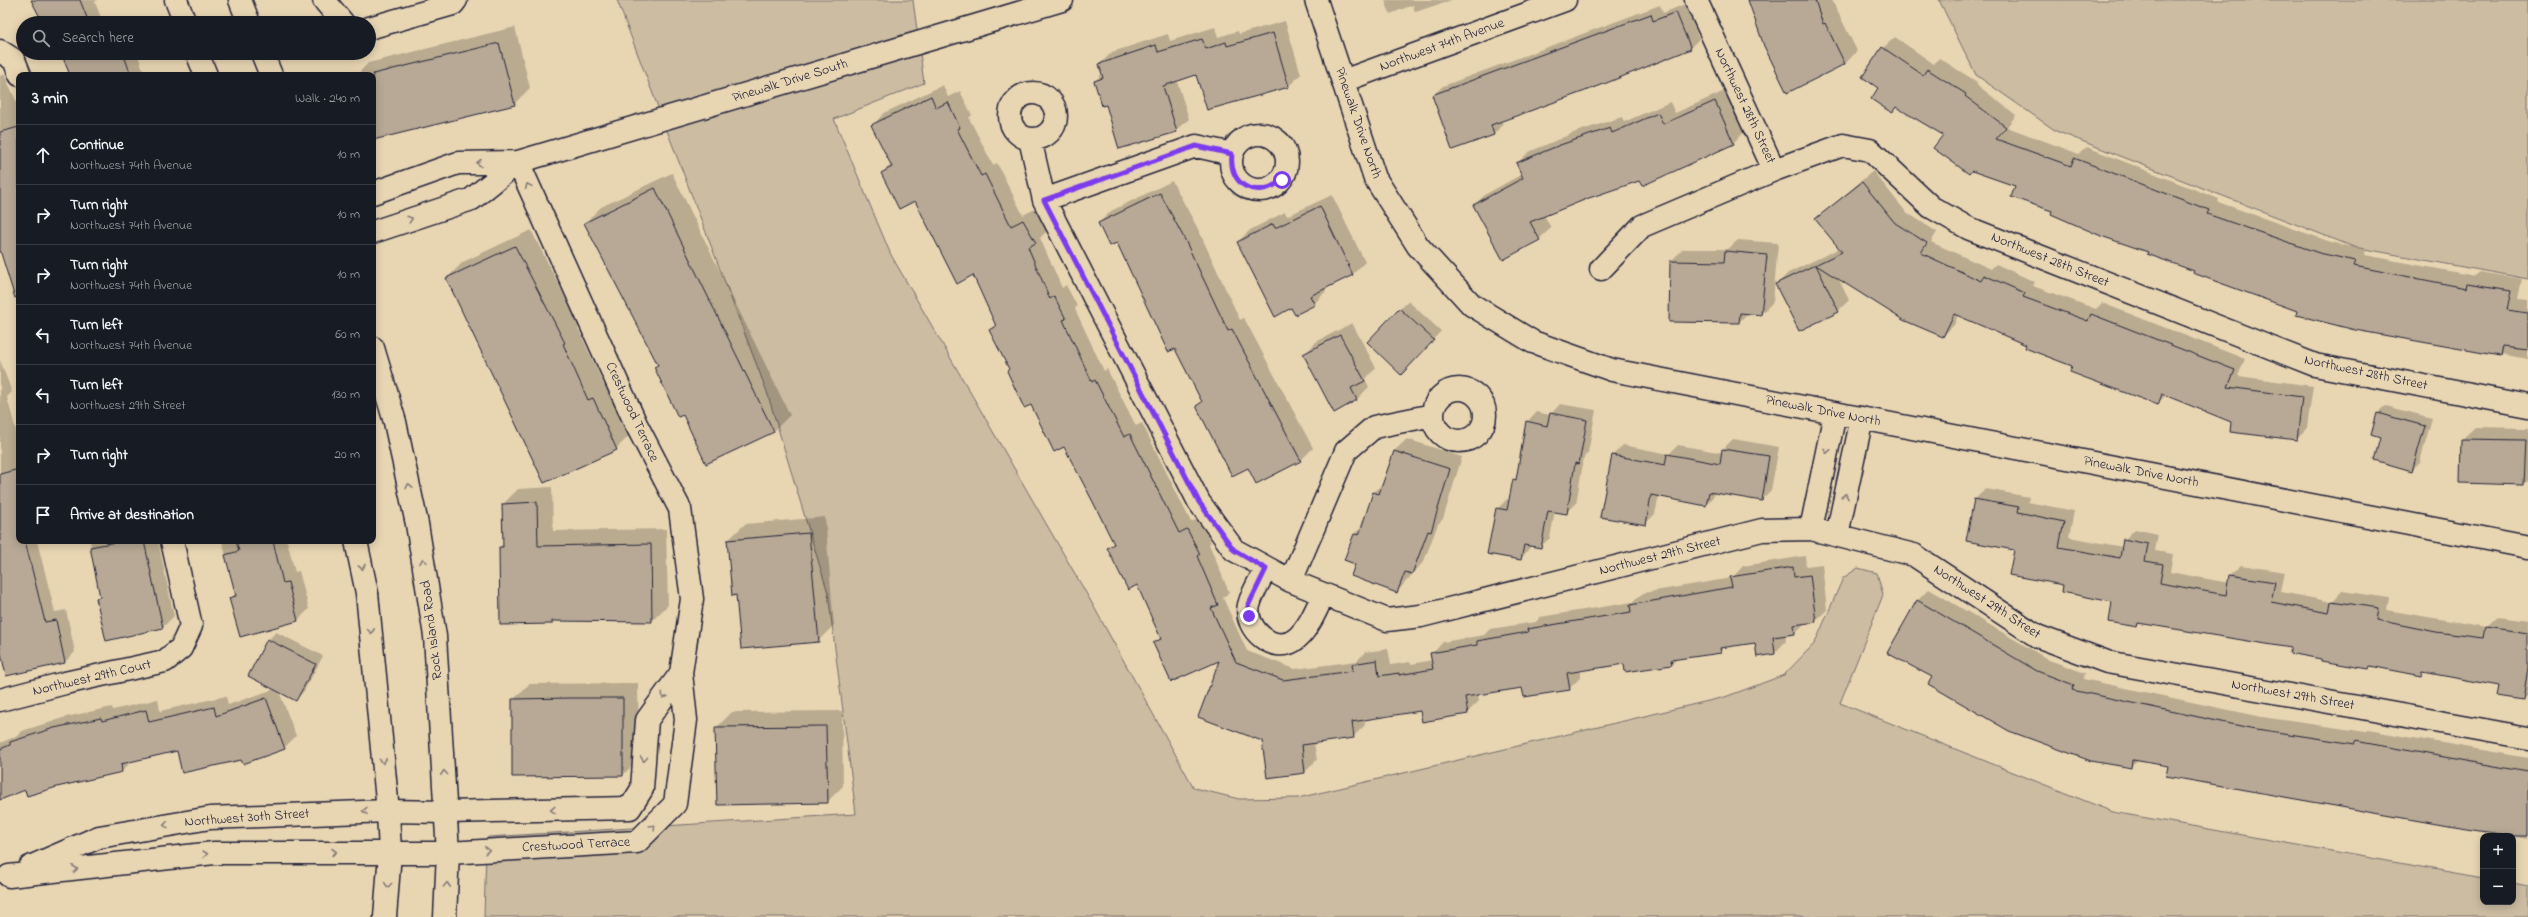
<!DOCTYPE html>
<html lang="en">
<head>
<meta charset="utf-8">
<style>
  body { margin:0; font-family:"Indie Flower",sans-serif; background:#20242c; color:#f1f3f6 }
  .controls { position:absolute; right:12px; bottom:12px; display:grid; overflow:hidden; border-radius:8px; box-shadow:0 2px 10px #0003 }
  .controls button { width:36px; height:36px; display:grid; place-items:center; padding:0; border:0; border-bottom:1px solid #363941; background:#171b24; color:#f1f3f6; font:20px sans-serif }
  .stop { position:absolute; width:12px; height:12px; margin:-9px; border:3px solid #7c3aed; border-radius:50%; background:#fff }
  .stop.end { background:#7c3aed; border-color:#fff; box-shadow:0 1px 4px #0008 }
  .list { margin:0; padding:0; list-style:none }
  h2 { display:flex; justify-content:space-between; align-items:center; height:52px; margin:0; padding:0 16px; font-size:17px }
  h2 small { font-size:13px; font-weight:400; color:#9ea1a6 }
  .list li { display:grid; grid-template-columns:26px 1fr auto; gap:12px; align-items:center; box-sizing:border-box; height:60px; padding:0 16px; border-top:1px solid #363941 }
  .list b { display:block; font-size:15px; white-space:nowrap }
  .list p { margin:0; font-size:13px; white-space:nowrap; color:#9ea1a6 }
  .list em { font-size:13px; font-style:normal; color:#9ea1a6 }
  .icon { flex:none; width:22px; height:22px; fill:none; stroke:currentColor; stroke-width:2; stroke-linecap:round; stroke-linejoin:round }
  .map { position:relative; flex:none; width:2528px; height:917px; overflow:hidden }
  .search { position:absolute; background:#171b24; box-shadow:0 2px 10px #0003; left:16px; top:16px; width:360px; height:44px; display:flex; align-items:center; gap:10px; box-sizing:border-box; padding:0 14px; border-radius:22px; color:#9ea1a6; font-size:15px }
  .panel { position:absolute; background:#171b24; box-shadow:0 2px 10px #0003; left:16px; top:72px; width:360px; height:472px; border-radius:8px }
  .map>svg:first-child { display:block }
</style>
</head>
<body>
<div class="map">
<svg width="2528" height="917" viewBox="0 0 2528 917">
  <rect width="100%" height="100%" fill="#e8d6b3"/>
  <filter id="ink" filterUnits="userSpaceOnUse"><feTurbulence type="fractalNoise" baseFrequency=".025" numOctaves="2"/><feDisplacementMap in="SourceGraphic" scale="8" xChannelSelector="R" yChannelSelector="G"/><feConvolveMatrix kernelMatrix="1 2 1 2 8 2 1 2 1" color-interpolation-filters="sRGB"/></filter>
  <g filter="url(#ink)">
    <!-- green -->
    <path fill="#cbbca2" stroke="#766f6e" d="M617 0H913L924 83 834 119 891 255 1089 598 1194 788 1239 799 1298 798 1725 697 1784 675 1815 643 1843 578 1858 568 1877 573 1883 595 1840 703 2113 812 2483 878V902H2513V883L2528 886V917H484L486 850 488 837 856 814 828 593 767 392Z
      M1939 0H2528V279L2354 247 2056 131 1976 75Z"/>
    <!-- shadow -->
    <path fill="#0003" d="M32 0H97L95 2 103 23H44Z
      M1385 0H1452L1415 12 1413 5 1390 14Z
      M1750 0H1832L1857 51 1845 64 1788 92Z
      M1685 4 1699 39 1690 48 1501 120 1503 125 1494 134 1433 95 1443 86 1660 5 1663 13Z
      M1285 21 1301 74 1289 86 1197 74 1177 81 1189 119 1176 131 1106 104 1095 81 1103 73 1100 64 1112 52 1168 34 1170 41 1215 27 1218 37 1238 31 1239 34Z
      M515 27 530 88 514 104 373 139V75H357L368 63Z
      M1895 37 1934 64 1939 58 1977 82 1976 84 2016 115 2007 127 2079 154 2087 147 2219 199 2218 202 2331 242 2366 250 2365 255 2475 276 2479 272 2522 279 2518 299 2528 300V359L2355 329 2298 310 2195 270 2053 211 1944 135 1897 106 1892 112 1880 88 1883 48Z
      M62 53H115L116 57 126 53H137L145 75H70Z
      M4 74 19 107V281L0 248V76Z
      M943 85 948 97 960 91 972 115 969 118 993 165 997 163 1023 215 1035 209 1047 231 1040 238 1062 288 1066 285 1077 306 1075 309 1104 371 1107 369 1136 426 1142 423 1191 522 1199 518 1211 542 1209 544 1229 592 1223 598 1247 651 1295 669 1357 661 1365 652 1388 649 1391 665 1410 662 1411 664 1433 660 1432 654 1443 642 1484 635 1490 629 1536 622 1540 617 1633 602 1643 593 1732 578 1743 566 1805 556 1806 566 1822 564 1827 610 1815 621 1805 623 1795 633 1785 634 1786 641 1775 653 1756 642 1726 646 1720 652 1678 658 1672 664 1624 663 1580 670 1581 677 1569 689 1523 687 1478 694 1479 701 1467 713 1421 710 1364 719 1365 725 1353 737 1314 742 1317 760 1305 772 1267 777 1263 740 1221 659 1155 643 1161 637 1138 584 1108 548 1114 542 1064 446 1031 404 1010 369 990 330 996 323 974 274 916 200 882 173 891 164 873 125 884 113Z
      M1727 90 1745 131 1733 143 1544 215 1551 228 1539 239 1474 205 1486 194 1522 174 1517 163 1529 152 1573 133 1622 117 1624 122 1670 102 1675 113Z
      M1873 171 1906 212 1937 232 1931 242 1991 269 1996 264 2035 282 2033 286 2096 309 2102 303 2245 359 2238 376 2313 386 2307 428 2296 439 2232 422 2167 394 2157 404 1958 315 1954 325 1943 336 1838 278 1849 300 1838 311 1777 284 1788 273 1840 248 1816 219Z
      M672 173 790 415 774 431 683 414 655 367 658 364 585 223 601 207Z
      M1172 181 1197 227 1240 320 1244 318 1313 448 1301 460 1257 483 1249 466 1197 406 1202 401 1175 347 1118 241 1099 223 1111 211Z
      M1332 195 1365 262 1353 274 1325 288 1326 291 1314 304 1292 307 1238 242 1250 230 1285 212 1287 216Z
      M531 230 580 326 578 328 604 385 609 382 632 433 616 449 447 278 463 262Z
      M1738 240 1778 243 1773 302 1761 314 1748 313 1739 322 1671 261 1683 249H1728Z
      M1408 301 1441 331 1410 365 1400 309Z
      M1352 323 1376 368 1365 379 1369 387 1357 399 1334 411 1304 355 1316 342Z
      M0 360 12 392 7 397 19 442V541H37L55 612 66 610 75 652 64 663 0 644Z
      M1560 404 1596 410 1588 453 1584 457 1576 504 1566 513 1555 511 1550 538 1540 547 1531 546 1521 559 1497 509 1507 499 1510 500 1514 480 1518 476 1527 422 1536 412 1550 415Z
      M2386 406 2432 418 2420 462 2412 470 2381 437 2377 414Z
      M2475 427 2528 428V479L2523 484 2461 482 2462 439Z
      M1407 439 1462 457 1443 519 1438 524 1424 561 1397 592 1356 563 1354 534 1363 526 1374 492 1384 482 1394 451Z
      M1733 439 1779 447 1771 490 1761 500 1716 493 1706 505 1659 496 1655 514 1645 524 1601 516 1613 455 1623 445 1669 454 1678 445 1723 453V449Z
      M552 487 553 531 666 529 668 605 652 621 555 620 552 623 500 547 504 543 503 504 518 489Z
      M1986 489 2029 497 2028 502 2074 511 2069 537 2123 547 2124 540 2135 529 2158 534 2155 551 2173 554 2170 572 2229 583 2230 575 2241 565 2285 572 2281 592 2332 602 2342 591 2389 598 2387 610 2486 627 2497 617 2528 621V695L2522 699 2500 685 2425 672 2422 675 2371 665 2369 668 2323 659 2292 647 2140 623 2137 626 2113 601 2064 585 2015 549 1967 540 1975 499Z
      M825 517 834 625 818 641 737 594 728 540 745 524Z
      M90 541H158L174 616 163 627 106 640 97 598 100 595Z
      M222 541H287L295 572 299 571 309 609 298 620 231 598 236 593Z
      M1929 589 2049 660 2085 673 2083 679 2262 717 2366 732 2368 730 2528 758V839L2167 775 2169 765 2139 760 2131 767 1933 677 1918 600Z
      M276 632 323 656 304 691 296 700 279 691 296 736 284 748 242 758 177 750 132 761 122 771 57 786 26 789 0 799V743L17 736 22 731 66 717 112 707 113 710 158 699 160 711 226 696 228 705 274 689 268 640Z
      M638 683 639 759 623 775 513 700 529 684Z
      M842 711 843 786 827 802 716 728 732 712Z"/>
    <!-- building -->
    <path fill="#b7a995" stroke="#22223b" d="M31 0H80L89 23H43Z
      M1748 0H1815L1823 24 1825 23 1845 64 1787 93 1764 46Z
      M1676 12 1691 49 1599 86 1491 125 1494 135 1452 150 1432 95 1651 14 1653 21Z
      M1273 33 1289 87 1207 110 1196 75 1163 86 1177 132 1119 149 1106 105 1102 106 1094 81 1103 78 1099 64 1156 45 1158 52 1202 39 1206 49 1226 42 1227 46Z
      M499 43 515 105 373 140V74Z
      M1882 47 1923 75 1927 69 1966 94 1965 96 2006 127 1996 139 2071 166 2074 158 2209 210 2207 214 2319 253 2356 261 2354 266 2466 288 2467 283 2511 290 2507 310 2528 313V349L2502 346 2500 356 2355 330 2296 315 2297 311 2193 273 2194 271 2147 254 2148 252 2101 236 2051 214 2052 211 2011 197 2015 186 1972 171 1969 174 1933 148 1943 135 1896 107 1892 113 1871 99 1878 88 1862 77Z
      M61 53H123L131 75H70Z
      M931 96 936 108 948 102 960 128 957 129 981 176 985 174 1011 226 1023 220 1036 243 1028 247 1050 299 1054 296 1066 319 1063 320 1092 382 1095 380 1124 437 1130 434 1179 533 1187 529 1200 554 1197 556 1218 605 1211 608 1236 662 1283 680 1353 671 1352 664 1377 660 1379 676 1399 673V675L1433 669 1430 653 1477 645V641L1528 632 1527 629 1631 612 1630 605 1732 587 1730 577 1793 567 1794 577 1810 575 1816 622 1794 625 1795 634 1773 637 1775 654 1757 657 1755 643 1720 648 1721 653 1671 660 1672 665 1625 672 1624 664 1567 673 1570 690 1524 697 1522 688 1465 697 1468 714 1422 722 1420 711 1352 722 1354 738 1302 745 1305 773 1267 778 1262 741 1198 717 1219 661 1171 682 1153 643 1161 639 1137 585 1128 590 1107 548 1114 544 1092 500 1064 447 1054 452 1031 405 1024 408 1007 371 1009 369 989 330 996 326 973 275 957 284 915 201 899 209 881 173 892 167 871 125Z
      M1715 101 1734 144 1642 186 1639 181 1589 198 1530 222 1540 240 1503 260 1473 205 1523 178 1516 163 1560 145 1610 128 1612 133 1658 113 1663 124Z
      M19 127V297L15 298 0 250V132Z
      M1862 182 1895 223 1927 243 1921 253 1981 281 1984 275 2025 293 2023 297 2088 321 2091 314 2235 370 2228 387 2302 397 2297 440 2230 432 2231 422 2162 394 2158 405 2070 372 2072 366 2025 348 2026 345 1954 314 1943 337 1903 320 1816 265 1839 312 1799 331 1775 284 1842 252 1815 219Z
      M655 188 774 432 706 464 683 415 678 417 654 367 658 365 584 223Z
      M1160 193 1185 240 1228 331 1232 329 1301 461 1256 484 1248 468 1232 476 1196 406 1202 402 1175 349 1168 352 1117 243 1109 246 1098 223Z
      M1320 206 1353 275 1310 296 1315 305 1295 315 1291 308 1275 317 1237 242 1273 224 1275 228Z
      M515 246 565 343 563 344 588 400 593 398 617 450 544 483 446 278Z
      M1725 251 1767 255 1761 315 1740 313 1739 323 1669 322 1670 261 1724 262Z
      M1399 308 1434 340 1401 375 1367 342Z
      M1340 335 1365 381 1351 388 1357 400 1334 413 1303 354Z
      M1550 413 1587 420 1579 464 1575 463 1567 514 1548 511 1541 548 1524 545 1521 560 1487 554 1496 508 1507 510 1513 479 1516 480 1526 421 1547 426Z
      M2377 413 2425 426 2412 471 2374 460 2380 438 2371 435Z
      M2461 439 2525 440 2523 485 2460 483Z
      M1722 449 1769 456 1762 501 1709 492 1706 506 1651 495 1646 525 1600 517 1612 455 1665 465 1667 454 1720 464Z
      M1394 451 1450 469 1431 532 1428 531 1412 574 1405 572 1397 593 1351 576 1355 564 1344 560 1354 534 1359 535 1373 492 1379 494Z
      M19 469V541H25L45 622 56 620 65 663 6 676 0 648V474Z
      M1974 499 2019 507 2018 512 2064 522 2059 547 2120 558 2123 539 2148 544 2145 561 2163 564 2160 583 2226 595 2229 575 2275 582 2271 602 2329 613 2331 601 2379 608 2377 620 2436 632 2483 638 2485 627 2528 633V667L2523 700 2497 696 2499 686 2423 672 2422 676 2370 666 2369 669 2321 661V659L2289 653 2291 648 2138 623 2137 627 2109 622 2112 602 2062 592 2063 585 2009 575 2014 550 1966 541Z
      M537 502 538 546 651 544 652 622 552 621V624L500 625 499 547H503L502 504Z
      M809 533 819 642 741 649 736 595 732 596 727 540Z
      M122 541H144L163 628 106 641 96 598 100 597 90 547Z
      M236 541H273L283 583 288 582 298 621 240 637 229 598 236 596 225 555 239 551Z
      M1917 600 2037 671 2074 685 2072 690 2250 728 2355 744V741L2528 772V836H2513L2448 826 2166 776 2168 766 2133 760 2132 768 2091 761 2009 731 1928 684 1932 677 1887 653Z
      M267 639 316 664 296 701 248 676Z
      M266 698 285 749 243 764 241 760 182 773 177 751 121 764 122 772 57 787 27 796 25 790 0 800V749L10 745V742L54 728 101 718 102 721 146 710 149 722 214 707 216 716Z
      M571 698H623V776L512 777V699Z
      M826 726 828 803 717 805 715 727Z"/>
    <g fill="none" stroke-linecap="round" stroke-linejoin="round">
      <!-- minor casing -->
      <g stroke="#22223b" stroke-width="25">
        <path id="minor" d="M324 0 343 23
          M1316 0 1375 178 1418 246 1472 305 1533 342 1612 370 2528 547
          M1696 0 1774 170
          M369 28 453 4 456 0
          M0 51 14 60 20 75
          M1343 81 1565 0
          M1010 116a23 23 0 1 1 46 0a23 23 0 1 1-46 0Z
          M1231 162a28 28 0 1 1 56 0a28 28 0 1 1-56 0Z
          M1030 139 1044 200 1199 502 1234 550 1291 581 1387 620 1421 616 1762 530 1811 529 1914 555 2037 636 2107 662 2528 738
          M373 193 458 163 518 162 1062 0
          M1044 200 1196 146 1232 154
          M373 232 472 199 518 162
          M1601 269 1642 226 1774 170 1843 145 1870 150 1931 207 1968 228 2315 365 2528 406
          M1433 415a26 26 0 1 1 52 0a26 26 0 1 1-52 0Z
          M1811 529 1835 413
          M1837 535 1862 418
          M1266 569C1260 580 1252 593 1249 605 1243 629 1275 656 1296 639 1309 628 1316 610 1323 595
          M1291 581 1346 451 1374 427 1433 415
          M0 700 65 683 165 661 181 648 191 626 172 541
          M30 867 99 837 210 818 388 811 446 812 630 808 642 789 647 720 681 673
          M9 876 214 853H448L637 842 675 804 686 720 681 673 692 599 680 509 636 424 518 162"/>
      </g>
      <!-- major casing -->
      <g stroke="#22223b" stroke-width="25">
        <path id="major" d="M176 0 185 23
          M240 0 249 23
          M197 53 206 75
          M262 53 271 75
          M373 348 395 422 417 524 435 636 448 853 445 917
          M356 541 367 593 388 811 390 853 385 917"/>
      </g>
      <!-- minor -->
      <use href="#minor" stroke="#e8d6b3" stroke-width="22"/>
      <!-- major -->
      <use href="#major" stroke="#e8d6b3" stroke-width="22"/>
    </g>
    <!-- one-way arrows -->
    <defs><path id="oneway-chevron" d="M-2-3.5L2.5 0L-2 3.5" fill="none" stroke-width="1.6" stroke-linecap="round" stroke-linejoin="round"/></defs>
    <g stroke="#857c77">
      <use href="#oneway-chevron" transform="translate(479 163) rotate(180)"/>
      <use href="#oneway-chevron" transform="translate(528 186) rotate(-114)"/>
      <use href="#oneway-chevron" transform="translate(410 219) rotate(-18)"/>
      <use href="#oneway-chevron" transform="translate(1827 451) rotate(101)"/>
      <use href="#oneway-chevron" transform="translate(409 486) rotate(-102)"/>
      <use href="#oneway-chevron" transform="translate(1845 496) rotate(-78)"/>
      <use href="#oneway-chevron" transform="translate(423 561) rotate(-99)"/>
      <use href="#oneway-chevron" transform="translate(362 567) rotate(78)"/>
      <use href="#oneway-chevron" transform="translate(371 631) rotate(85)"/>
      <use href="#oneway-chevron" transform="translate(664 696) rotate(126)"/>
      <use href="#oneway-chevron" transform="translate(644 759) rotate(94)"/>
      <use href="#oneway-chevron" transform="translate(383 761) rotate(85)"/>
      <use href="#oneway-chevron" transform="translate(444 773) rotate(-94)"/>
      <use href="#oneway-chevron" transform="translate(553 810) rotate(178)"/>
      <use href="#oneway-chevron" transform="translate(365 811) rotate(179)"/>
      <use href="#oneway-chevron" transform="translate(166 825) rotate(171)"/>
      <use href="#oneway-chevron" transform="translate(653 827) rotate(-45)"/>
      <use href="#oneway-chevron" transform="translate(487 850) rotate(-4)"/>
      <use href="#oneway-chevron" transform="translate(334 852)"/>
      <use href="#oneway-chevron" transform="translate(205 854) rotate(-7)"/>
      <use href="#oneway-chevron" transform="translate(75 869) rotate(-7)"/>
      <use href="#oneway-chevron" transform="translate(388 885) rotate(95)"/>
      <use href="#oneway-chevron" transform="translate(447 885) rotate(-87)"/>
    </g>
  </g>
  <g fill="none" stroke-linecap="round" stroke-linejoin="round" filter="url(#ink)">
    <!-- route -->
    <path stroke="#7c3aed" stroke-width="5" d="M1249 616 1248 606 1266 569 1234 550 1199 502 1044 200 1196 146 1232 154C1228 187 1258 200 1282 180"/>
  </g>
  <g text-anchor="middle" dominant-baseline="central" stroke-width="4" stroke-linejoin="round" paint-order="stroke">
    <!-- street labels -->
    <g font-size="14" fill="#22223b" stroke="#e8d6b3">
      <text transform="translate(1442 45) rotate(-20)">Northwest 74th Avenue</text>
      <text transform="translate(790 81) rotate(-17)">Pinewalk Drive South</text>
      <text transform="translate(1745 106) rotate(65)">Northwest 28th Street</text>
      <text transform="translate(1358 123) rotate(71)">Pinewalk Drive North</text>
      <text transform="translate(2050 260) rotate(22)">Northwest 28th Street</text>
      <text transform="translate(2366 373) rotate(12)">Northwest 28th Street</text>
      <text transform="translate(1823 411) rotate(11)">Pinewalk Drive North</text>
      <text transform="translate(632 412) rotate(65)">Crestwood Terrace</text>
      <text transform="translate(2141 472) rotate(11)">Pinewalk Drive North</text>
      <text transform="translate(1660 556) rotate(-14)">Northwest 29th Street</text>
      <text transform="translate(1987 602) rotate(33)">Northwest 29th Street</text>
      <text transform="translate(432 630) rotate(-97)">Rock Island Road</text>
      <text transform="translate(92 678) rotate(-13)">Northwest 29th Court</text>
      <text transform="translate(2293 695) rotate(10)">Northwest 29th Street</text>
      <text transform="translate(247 818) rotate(-4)">Northwest 30th Street</text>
      <text transform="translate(576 845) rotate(-3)">Crestwood Terrace</text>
    </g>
  </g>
</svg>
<div class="controls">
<button>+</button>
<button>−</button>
</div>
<div class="stop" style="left:1282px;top:180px"></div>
<div class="stop end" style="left:1249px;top:616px"></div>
<div class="search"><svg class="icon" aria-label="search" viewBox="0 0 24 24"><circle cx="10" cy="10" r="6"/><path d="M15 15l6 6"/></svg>Search here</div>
<section class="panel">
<h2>3 min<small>Walk · 240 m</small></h2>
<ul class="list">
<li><svg class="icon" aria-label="ahead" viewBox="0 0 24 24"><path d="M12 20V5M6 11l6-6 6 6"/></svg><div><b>Continue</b><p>Northwest 74th Avenue</p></div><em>10 m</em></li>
<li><svg class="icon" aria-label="right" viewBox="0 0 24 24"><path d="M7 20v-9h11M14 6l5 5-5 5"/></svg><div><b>Turn right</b><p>Northwest 74th Avenue</p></div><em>10 m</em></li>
<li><svg class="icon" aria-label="right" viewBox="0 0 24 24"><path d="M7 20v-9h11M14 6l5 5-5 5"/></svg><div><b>Turn right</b><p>Northwest 74th Avenue</p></div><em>10 m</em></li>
<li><svg class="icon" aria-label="left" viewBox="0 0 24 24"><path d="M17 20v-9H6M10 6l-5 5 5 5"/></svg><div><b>Turn left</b><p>Northwest 74th Avenue</p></div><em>60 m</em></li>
<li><svg class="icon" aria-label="left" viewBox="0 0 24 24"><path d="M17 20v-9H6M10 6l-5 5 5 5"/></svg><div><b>Turn left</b><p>Northwest 29th Street</p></div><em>130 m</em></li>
<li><svg class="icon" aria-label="right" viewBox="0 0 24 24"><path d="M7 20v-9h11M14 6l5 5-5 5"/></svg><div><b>Turn right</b></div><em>20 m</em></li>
<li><svg class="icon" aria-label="arrive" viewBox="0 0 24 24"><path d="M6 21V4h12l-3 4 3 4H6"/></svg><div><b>Arrive at destination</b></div></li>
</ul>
</section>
</div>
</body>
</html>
